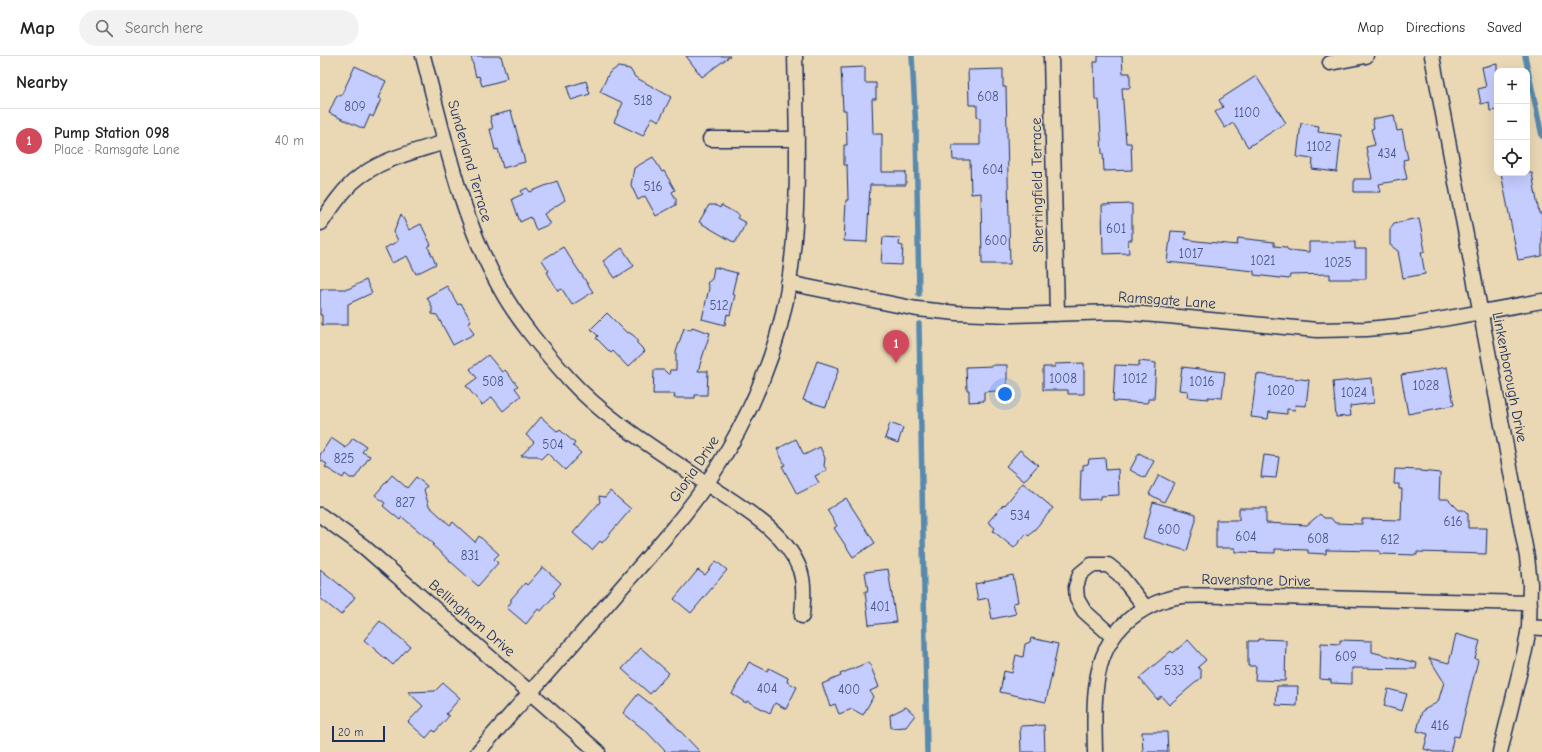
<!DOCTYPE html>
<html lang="en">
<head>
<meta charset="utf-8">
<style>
  body { margin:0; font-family:"Comic Neue",sans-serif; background:#f2f2f2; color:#222 }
  .controls { position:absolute; right:12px; top:12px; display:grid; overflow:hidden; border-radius:8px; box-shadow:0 4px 16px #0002 }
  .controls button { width:36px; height:36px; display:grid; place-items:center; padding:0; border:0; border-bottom:1px solid #e0e0e0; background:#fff; color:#222; font:20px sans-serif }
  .scale { position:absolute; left:12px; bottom:10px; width:53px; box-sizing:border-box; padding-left:4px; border:2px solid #1b2f5e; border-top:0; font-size:11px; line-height:14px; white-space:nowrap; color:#1b2f5e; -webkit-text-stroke:3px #ead8b5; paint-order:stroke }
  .you { position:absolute; left:685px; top:338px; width:14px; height:14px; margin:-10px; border:3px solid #fff; border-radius:50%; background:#1a73e8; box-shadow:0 0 0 6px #1a73e833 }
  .badge { display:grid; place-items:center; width:26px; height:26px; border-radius:50%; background:#d1495b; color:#fff; font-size:13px; font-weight:700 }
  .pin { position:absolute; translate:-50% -33px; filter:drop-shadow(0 1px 2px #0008) }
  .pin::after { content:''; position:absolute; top:21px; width:14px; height:12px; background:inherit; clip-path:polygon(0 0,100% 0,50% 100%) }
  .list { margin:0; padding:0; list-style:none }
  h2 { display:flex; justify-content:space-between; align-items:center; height:52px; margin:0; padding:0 16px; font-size:17px }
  h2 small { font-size:13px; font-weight:400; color:#767676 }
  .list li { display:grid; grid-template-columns:26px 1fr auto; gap:12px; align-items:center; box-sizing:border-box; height:64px; padding:0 16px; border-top:1px solid #e0e0e0 }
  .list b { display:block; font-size:15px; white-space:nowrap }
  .list p { margin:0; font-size:13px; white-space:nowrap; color:#767676 }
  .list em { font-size:13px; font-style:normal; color:#767676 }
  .icon { flex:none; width:22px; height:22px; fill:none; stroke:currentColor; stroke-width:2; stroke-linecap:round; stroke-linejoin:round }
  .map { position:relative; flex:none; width:1222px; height:696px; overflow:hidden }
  header { display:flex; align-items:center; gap:24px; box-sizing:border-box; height:56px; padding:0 20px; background:#fff; border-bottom:1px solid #e0e0e0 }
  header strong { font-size:19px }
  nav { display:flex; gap:22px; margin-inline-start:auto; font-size:14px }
  .search { width:280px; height:36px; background:#f2f2f2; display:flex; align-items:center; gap:10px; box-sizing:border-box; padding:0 14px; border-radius:22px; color:#767676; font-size:15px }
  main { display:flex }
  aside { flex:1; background:#fff }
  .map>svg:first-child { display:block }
</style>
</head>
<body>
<header>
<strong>Map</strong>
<div class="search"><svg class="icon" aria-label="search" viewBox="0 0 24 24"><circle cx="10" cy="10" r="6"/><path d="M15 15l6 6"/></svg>Search here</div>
<nav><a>Map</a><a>Directions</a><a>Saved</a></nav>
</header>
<main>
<aside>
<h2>Nearby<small></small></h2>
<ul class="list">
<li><span class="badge">1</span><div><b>Pump Station 098</b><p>Place · Ramsgate Lane</p></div><em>40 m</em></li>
</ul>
</aside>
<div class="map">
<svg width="1222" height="696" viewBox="0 0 1222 696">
  <rect width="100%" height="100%" fill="#ead8b5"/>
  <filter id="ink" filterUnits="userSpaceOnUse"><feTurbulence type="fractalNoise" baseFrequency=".025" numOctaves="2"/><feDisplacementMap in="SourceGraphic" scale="8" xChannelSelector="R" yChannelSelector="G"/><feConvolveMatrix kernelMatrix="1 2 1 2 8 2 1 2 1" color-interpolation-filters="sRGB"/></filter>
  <g filter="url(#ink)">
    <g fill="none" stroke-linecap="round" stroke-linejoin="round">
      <!-- stream -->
      <path stroke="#598aae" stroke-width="5.5" d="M592 0 596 74 599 238
        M1205 0 1222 80
        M599 268 607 696"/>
    </g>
    <!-- building -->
    <path fill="#c5ccfe" stroke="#1b2f5e" d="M151 0H181L187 22 184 23V24L162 30 159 20 156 21Z
      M366 0H410L382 21Z
      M778 0H802L803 17H810V32H802L806 87H811L812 114 784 115 783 97 782 98 779 44H775L774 6H778Z
      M1177 8V54L1170 55 1169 46 1161 48 1158 33 1166 31 1162 11Z
      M35 10 66 25 58 42 61 43 53 61 50 59 44 73 9 57 17 39 21 40Z
      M298 11 310 13 315 21 351 41 339 65 332 61 323 80 294 66 303 47 280 36 289 17Z
      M545 11V27H556V43H552L553 78H562V116H586V129H550L547 186 524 185 526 144H528L527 109H524V89H527L526 54H523L521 12Z
      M683 13V31H686L690 208H662L661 137 651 138 650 104H633L632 89H660V62L657 60V49H649L648 14Z
      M936 20 966 67 928 91 913 67 905 72 895 56 903 51 899 44Z
      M266 25 270 38 251 44 247 31Z
      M191 55 205 106 183 112 178 93 175 94 170 73H173L170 60Z
      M1074 59 1077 75 1082 74 1088 103 1083 104 1087 123 1059 128 1061 136H1034V123H1052L1046 91 1055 89 1051 73 1054 72 1052 63Z
      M981 67 999 70 998 76 1021 79 1017 116 992 113 993 103 977 101Z
      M333 101 342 116 344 115 355 134 352 136 356 143V149L336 160 325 140 318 144 311 129 314 112Z
      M1181 117H1212L1219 157H1222V200L1198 204Z
      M237 125 245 144 224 158 230 168 216 174 211 161 200 166 192 143 203 138 201 135 207 132 210 136Z
      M812 148V184H808L809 197 783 198 782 149Z
      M389 149H395L400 152 401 149 419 159 417 162 426 167 415 187 379 166Z
      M81 158 89 174 101 168 111 189 108 191 116 208 96 218 87 200 72 207 65 192 78 185 74 176Z
      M1099 162 1105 195 1101 196 1105 218 1083 222 1078 195 1070 189V173L1074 167Z
      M851 175 866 176 865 183 877 185 917 189 918 182 954 186V190L966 191 968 194 989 196V186H1035V193H1046V223H1010V218L970 219 969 223 934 219V215L847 206Z
      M563 181 580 182 579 189 583 190 582 209 561 208Z
      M243 191 273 236 252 249 242 233 238 235 227 216 229 215 222 204Z
      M302 192 314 210 295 222 283 205Z
      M394 211 417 217 412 238 415 239 410 259 407 258 405 269 382 263 389 232 387 227 392 223Z
      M46 224 52 237 28 248V269H2V259H0V233H28Z
      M127 230 138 249 141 247 151 265 148 267 154 278 133 289 117 259 112 258V251L107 241Z
      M287 257 307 277 308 276 313 279 317 283V287L325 295 308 311 293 295 291 297 276 282 278 280 271 273Z
      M372 271 390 277 378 315H388L387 339H375V342H354L355 338H333L334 314H344L349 319 350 314H356V296L364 272 371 274Z
      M168 299 182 316 185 314 198 330 195 332 201 340 183 355 172 341 162 349 146 330 157 322 150 313Z
      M497 305 519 312 506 351 483 344Z
      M819 305 836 307 834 343H828V347L793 345 795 309 819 310Z
      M764 307V338H748V334H723V311H735V308Z
      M673 309H687V334L664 336V345L649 346V334H647L646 311 673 310Z
      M862 311 905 316 902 342 888 341V343L867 341 868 335 859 334Z
      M1127 311 1134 349 1088 358 1081 319Z
      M937 318 989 324 986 350 976 349 975 354 967 353V358L949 356 948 363 931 361Z
      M1052 322 1054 347 1030 350 1031 360 1016 361 1013 326Z
      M221 361 238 376 240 374 255 387 253 390 261 397 245 414 227 397 221 403 217 400H201L214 386 206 379Z
      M570 367 583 372 578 387 565 382Z
      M11 382 26 392 33 382 46 390 42 396 50 400 35 422H30L25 418 23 422 5 411 7 408 0 404V399Z
      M476 383 484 399 500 391 505 402 504 410 507 414 495 420 499 427 477 438 462 410 465 409 457 393Z
      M700 394 718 409 704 425 686 410Z
      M819 397 834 405 825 422 810 414Z
      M944 399 959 401 956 422 941 421Z
      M785 402 786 414 798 413 799 439 780 440V443L760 444 761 414H763V409L768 408 769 403Z
      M1075 413 1100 414V415L1120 417 1119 443H1128L1139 454H1144L1148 458V472H1167L1166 498 1097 496V499L1060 498V495L1006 494V498L988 497V494L955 493V497L915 496V492H896V464H919V452H946V467L987 469 1000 458 1004 462H1011L1015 467 1042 468V463L1081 464 1082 433H1079V428H1074Z
      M72 419 87 432 96 421 107 430 104 434 109 450 130 469 133 466 155 486 159 480 179 498 174 503 178 507 158 530 112 489 114 488 82 461 80 464 63 450 65 447 55 439Z
      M839 419 854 427 844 446 829 438Z
      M703 427 733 452 709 480 706 478 694 492 673 475 675 472 668 466 684 448 685 449Z
      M290 435 311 453 282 487 280 485 272 494 253 477 280 446 279 440 285 441Z
      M526 442 555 487 533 501 514 472 517 470 507 454Z
      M833 446 876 458V464L867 495 823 482Z
      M396 505 407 514 371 557 354 543 378 514 385 519Z
      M223 511 241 527 233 537 235 539 221 555 218 553 206 568 187 552 191 546V543L205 527 207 529Z
      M0 513 35 541 21 559 0 542Z
      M568 513 576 566 549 569 545 535H548L545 516Z
      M693 519 698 546 693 547 696 558 672 563 668 542 658 544 655 528 665 526 664 525Z
      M60 565 90 590 73 609 44 584Z
      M1136 578 1160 585 1155 603 1158 604 1139 681 1134 680 1130 696H1114L1104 693 1108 678 1097 675 1102 655 1118 646 1124 626 1109 602 1129 607Z
      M711 582 738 588 726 646 680 636 684 615 692 617 696 599 703 601 705 588 710 586Z
      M938 583 966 584 965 625 935 624 936 610H928V585H938Z
      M868 584 886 604 878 611 881 615V622L849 649 841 640 837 643 819 622 851 595 853 597Z
      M1020 584 1052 585V596L1097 607 1096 613 1032 612V628L1011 627V624L1000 623 1001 587 1020 588Z
      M321 592 349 617 330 638 302 613Z
      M429 606 447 615 449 612 468 622 467 626 477 631 466 653 455 647 450 657 427 645 426 647 412 638Z
      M549 606 559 631 550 635 553 641 543 659 532 653 519 658 515 648 510 650 502 628 521 620 520 618Z
      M123 627 140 642 126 658 129 660 115 676 113 674 106 682 88 666 103 650 88 636 115 635Z
      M957 630H978L977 650 956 649Z
      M1068 633 1087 638 1082 655 1064 650Z
      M318 638 345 659 380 696H346L327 676 303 657Z
      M586 651 595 659 586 671 571 672 570 659Z
      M724 669 725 696H701L700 670Z
      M822 676H847L848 696H823Z"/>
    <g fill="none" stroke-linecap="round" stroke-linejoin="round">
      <!-- street casing -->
      <g stroke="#1b2f5e" stroke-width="17">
        <path id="street" d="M103 0C124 79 140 160 180 232 198 265 224 295 249 323 287 365 341 396 387 428 419 450 466 475 480 514 485 529 483 545 482 560
          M731 0 737 258
          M1112 0 1207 501 1210 528 1209 571 1205 594 1180 696
          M1010 7 1046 0
          M390 83H477
          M1 167C11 152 20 138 33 126 59 103 94 96 125 86
          M468 227 597 253 637 257 691 259 797 256 848 260 997 274 1047 273 1090 269 1222 245
          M0 459 43 490 278 696
          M1209 571 1222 572
          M793 581 764 555 757 543 756 531 760 518 771 509H788L799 518 826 552
          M158 696C204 643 250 592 295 539 327 502 360 467 387 427 424 372 453 309 466 244 481 163 477 82 475 0
          M775 696C774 641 769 583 826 552 837 546 850 541 863 540 878 539 894 540 909 540L1210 547"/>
      </g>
      <!-- street -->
      <use href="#street" stroke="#ead8b5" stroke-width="14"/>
    </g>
  </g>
  <g text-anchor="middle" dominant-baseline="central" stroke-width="3" stroke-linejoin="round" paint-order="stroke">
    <!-- number labels -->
    <g font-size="13" fill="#465686">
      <text x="668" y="40">608</text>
      <text x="323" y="44">518</text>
      <text x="35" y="50">809</text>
      <text x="927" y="56">1100</text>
      <text x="999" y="90">1102</text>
      <text x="1067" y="97">434</text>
      <text x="673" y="113">604</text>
      <text x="333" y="130">516</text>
      <text x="796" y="172">601</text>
      <text x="676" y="184">600</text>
      <text x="871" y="197">1017</text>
      <text x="943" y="204">1021</text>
      <text x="1018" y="206">1025</text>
      <text x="399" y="249">512</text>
      <text x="743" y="322">1008</text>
      <text x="815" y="322">1012</text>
      <text x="173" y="325">508</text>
      <text x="882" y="325">1016</text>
      <text x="1106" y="329">1028</text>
      <text x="961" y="334">1020</text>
      <text x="1034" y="336">1024</text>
      <text x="233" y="388">504</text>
      <text x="24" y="402">825</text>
      <text x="85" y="446">827</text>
      <text x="700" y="459">534</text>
      <text x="1133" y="465">616</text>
      <text x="849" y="473">600</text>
      <text x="926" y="480">604</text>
      <text x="998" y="482">608</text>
      <text x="1070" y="483">612</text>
      <text x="150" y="499">831</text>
      <text x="560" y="550">401</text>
      <text x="1026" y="600">609</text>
      <text x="854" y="614">533</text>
      <text x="447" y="632">404</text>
      <text x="529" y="633">400</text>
      <text x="1120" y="669">416</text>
    </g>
    <!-- street labels -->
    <g font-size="15" fill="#1b2f5e" stroke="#ead8b5">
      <text transform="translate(150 105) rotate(74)">Sunderland Terrace</text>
      <text transform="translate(717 129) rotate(-91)">Sherringfield Terrace</text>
      <text transform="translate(847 244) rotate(4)">Ramsgate Lane</text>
      <text transform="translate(1190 321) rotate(79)">Linkenborough Drive</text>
      <text transform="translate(374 413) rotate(-56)">Gloria Drive</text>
      <text transform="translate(936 524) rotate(1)">Ravenstone Drive</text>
      <text transform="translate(152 562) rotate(41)">Bellingham Drive</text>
    </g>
  </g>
</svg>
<div class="controls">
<button>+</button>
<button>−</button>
<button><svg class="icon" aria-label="locate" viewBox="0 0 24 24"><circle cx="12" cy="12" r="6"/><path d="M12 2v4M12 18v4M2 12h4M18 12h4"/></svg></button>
</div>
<div class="scale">20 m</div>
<div class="you"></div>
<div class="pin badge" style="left:576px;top:307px">1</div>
</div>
</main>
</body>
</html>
